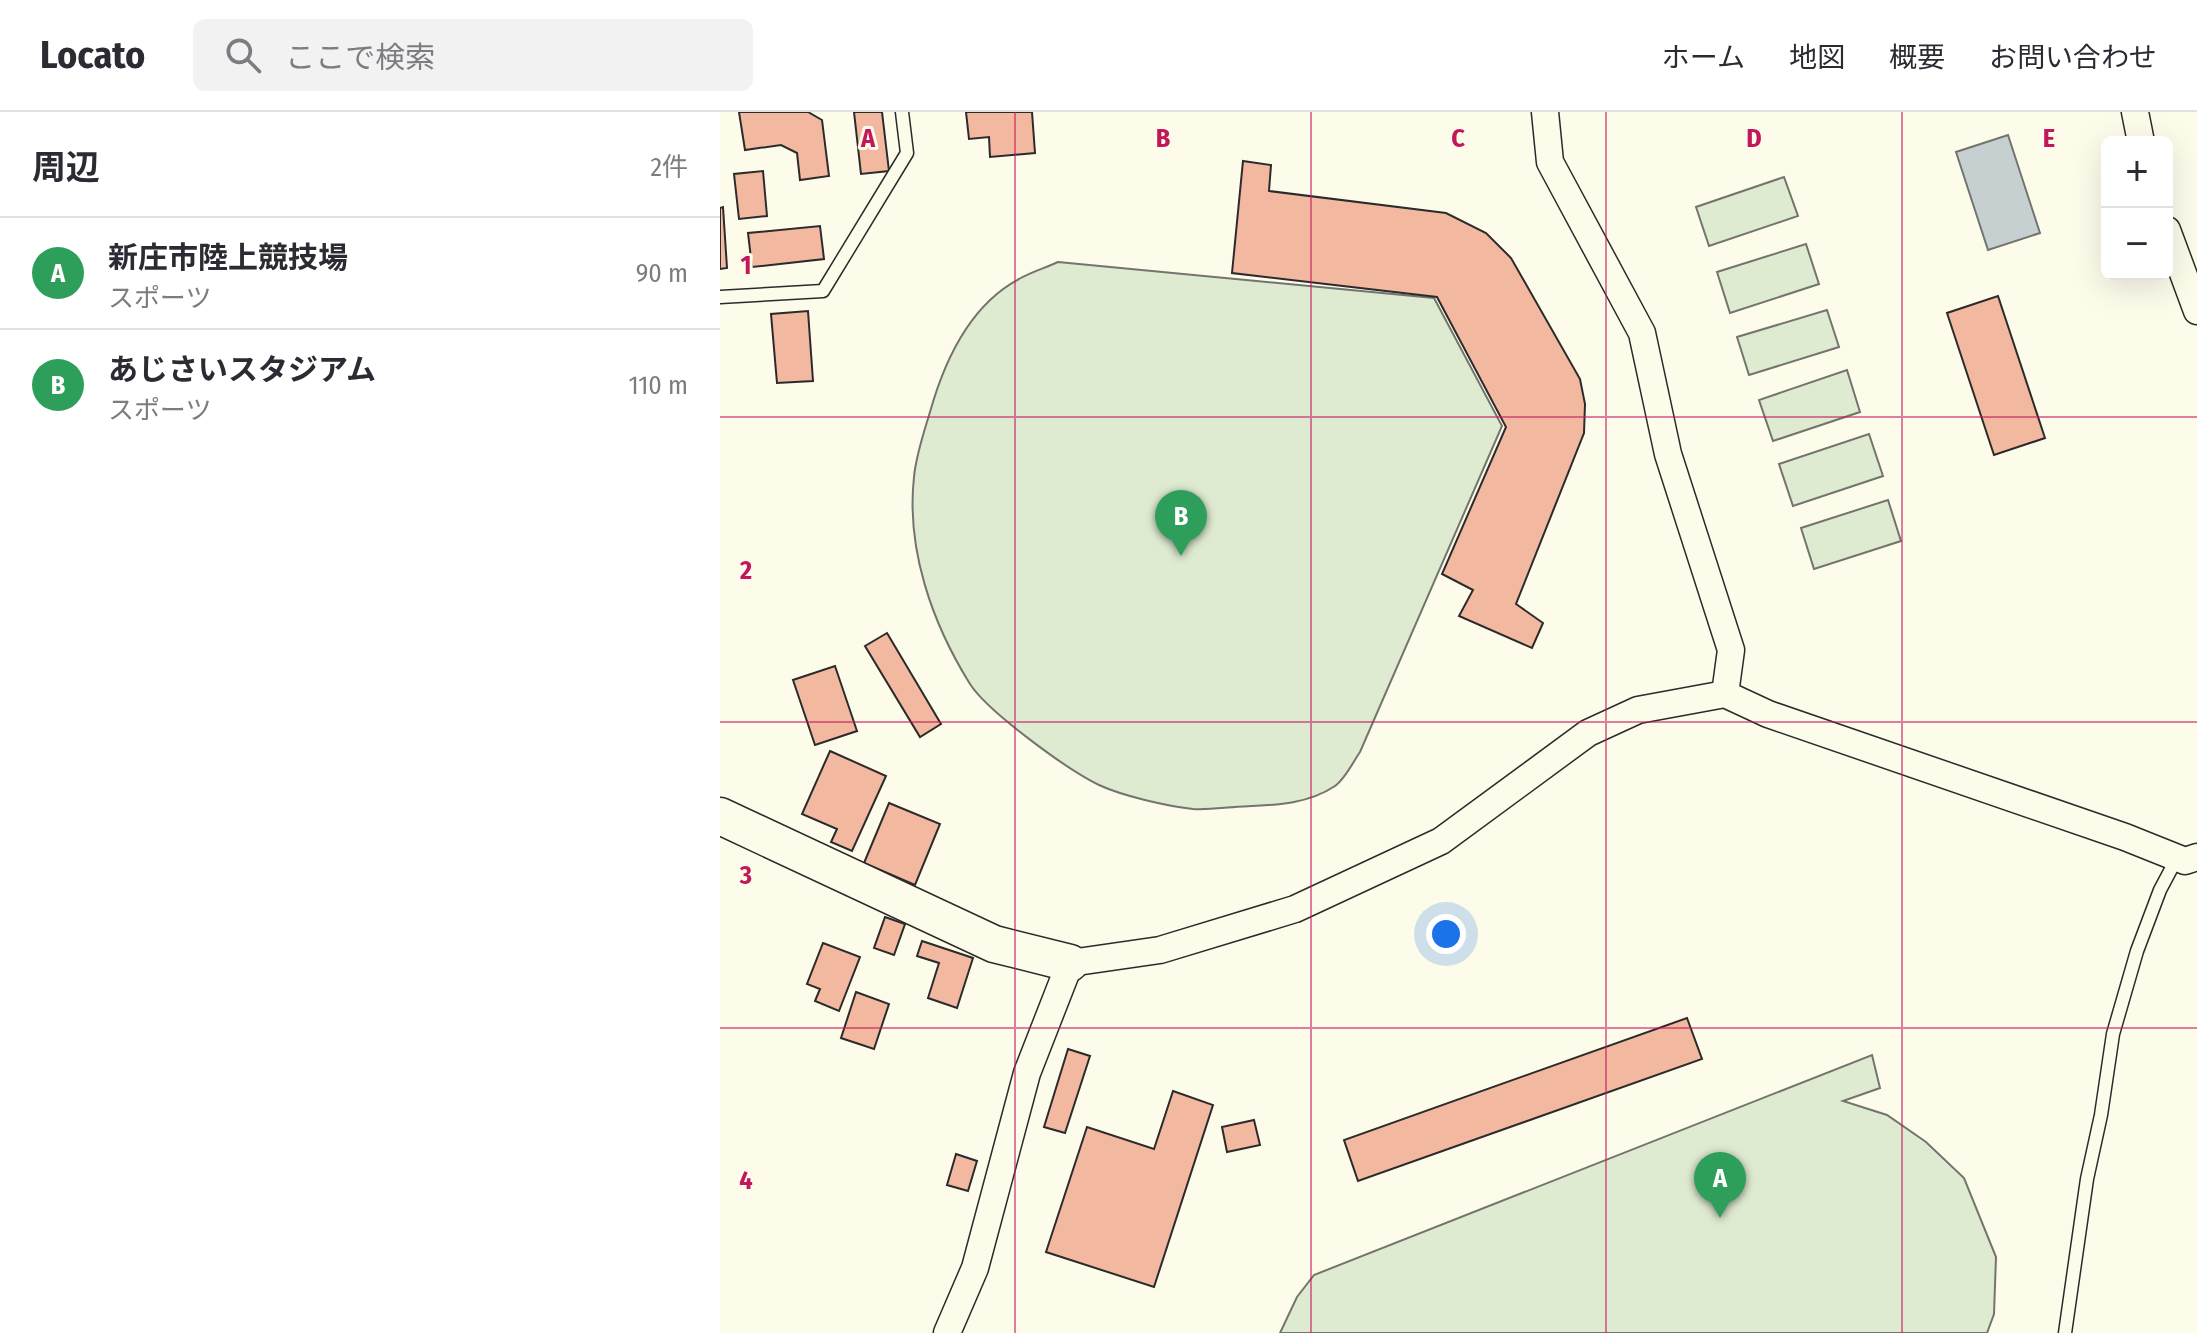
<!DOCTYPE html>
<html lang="ja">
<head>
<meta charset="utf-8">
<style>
  body { margin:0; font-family:"Fira Sans Condensed","Noto Sans JP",sans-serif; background:#f2f2f3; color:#2b2b33 }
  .controls { position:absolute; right:24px; top:24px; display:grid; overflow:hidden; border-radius:12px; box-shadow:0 8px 32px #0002 }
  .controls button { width:72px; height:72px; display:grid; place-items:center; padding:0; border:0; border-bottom:2px solid #e1e1e2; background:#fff; color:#2b2b33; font:40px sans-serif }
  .you { position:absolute; left:726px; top:822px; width:28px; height:28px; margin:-20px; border:6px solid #fff; border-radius:50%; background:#1a73e8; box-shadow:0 0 0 12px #1a73e833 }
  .badge { display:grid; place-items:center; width:52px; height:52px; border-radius:50%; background:#1a73e8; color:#fff; font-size:26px; font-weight:700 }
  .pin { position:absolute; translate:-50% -66px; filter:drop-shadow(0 2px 4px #0008) }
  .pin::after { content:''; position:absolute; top:42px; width:28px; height:24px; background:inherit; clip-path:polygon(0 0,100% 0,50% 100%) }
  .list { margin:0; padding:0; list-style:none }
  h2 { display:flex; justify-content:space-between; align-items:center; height:104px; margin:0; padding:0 32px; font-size:34px }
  h2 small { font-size:26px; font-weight:400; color:#7c7c81 }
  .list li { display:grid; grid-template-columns:52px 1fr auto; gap:24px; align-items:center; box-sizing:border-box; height:112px; padding:0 32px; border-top:2px solid #e1e1e2 }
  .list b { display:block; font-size:30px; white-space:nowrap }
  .list p { margin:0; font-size:26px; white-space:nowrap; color:#7c7c81 }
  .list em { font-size:26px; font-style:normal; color:#7c7c81 }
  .icon { flex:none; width:44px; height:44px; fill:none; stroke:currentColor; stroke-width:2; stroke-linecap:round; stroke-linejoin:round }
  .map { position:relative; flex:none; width:1477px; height:1221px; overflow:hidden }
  header { display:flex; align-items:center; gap:48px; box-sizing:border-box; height:112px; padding:0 40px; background:#fff; border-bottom:2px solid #e1e1e2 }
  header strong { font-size:38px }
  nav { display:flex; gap:44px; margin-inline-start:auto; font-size:28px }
  .search { width:560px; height:72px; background:#f2f2f3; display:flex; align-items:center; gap:20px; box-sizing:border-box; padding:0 28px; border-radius:12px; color:#7c7c81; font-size:30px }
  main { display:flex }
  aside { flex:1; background:#fff }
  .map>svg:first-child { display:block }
</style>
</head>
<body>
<header>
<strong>Locato</strong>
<div class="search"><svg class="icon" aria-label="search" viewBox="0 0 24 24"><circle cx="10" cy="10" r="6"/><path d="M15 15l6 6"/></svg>ここで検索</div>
<nav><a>ホーム</a><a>地図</a><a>概要</a><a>お問い合わせ</a></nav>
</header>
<main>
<aside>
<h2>周辺<small>2件</small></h2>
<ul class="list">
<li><span class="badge" style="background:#2e9e5b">A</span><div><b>新庄市陸上競技場</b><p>スポーツ</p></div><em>90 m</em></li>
<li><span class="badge" style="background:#2e9e5b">B</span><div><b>あじさいスタジアム</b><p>スポーツ</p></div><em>110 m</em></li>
</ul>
</aside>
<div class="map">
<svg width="1477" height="1221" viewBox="0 0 1477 1221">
  <rect width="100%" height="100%" fill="#fdfbea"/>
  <!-- green -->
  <path fill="#deebd1" stroke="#74746e" stroke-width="2" d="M1064 65 1078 104 989 134 976 95Z
    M1086 132 1099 172 1010 201 997 160Z
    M338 150 714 186 782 314 640 640C633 650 625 667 615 674 585 694 549 693 515 695 501 696 486 698 473 697 446 694 403 684 379 673 348 658 268 600 250 572 212 511 186 437 194 365 196 343 204 320 210 300 224 250 250 193 299 167 311 160 325 156 338 150Z
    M1107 198 1119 235 1029 263 1017 225Z
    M1127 258 1140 300 1053 329 1039 288Z
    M1149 322 1163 364 1073 394 1059 352Z
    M1168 388 1181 429 1094 457 1081 416Z
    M1152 943 1160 976 1123 989 1167 1003 1206 1030 1244 1066 1276 1145 1274 1202 1267 1221H560L577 1185 594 1163Z"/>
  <!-- water -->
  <path fill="#c7d0d0" stroke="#74746e" stroke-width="2" d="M1288 23 1320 121 1268 138 1236 40Z"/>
  <!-- building -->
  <path fill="#f2b8a0" stroke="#2b2b2b" stroke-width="2" d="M19 0H88L102 8 109 64 80 68 77 41 61 33 25 38Z
    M134 0H162L169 59 141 62Z
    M246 0H312L315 41 270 45 269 25 249 27Z
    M523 49 551 53 549 79 726 101 766 121 791 146 860 267 865 292 864 321 796 492 823 511 812 536 739 504 753 478 722 462 786 315 717 185 512 161Z
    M43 59 47 104 19 107 14 62Z
    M3 95 7 156 0 157V96Z
    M100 114 104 147 32 155 28 121Z
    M1278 184 1325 326 1274 343 1227 201Z
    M88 199 93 269 57 271 51 202Z
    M167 521 221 612 200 625 145 534Z
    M115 554 137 619 95 633 73 568Z
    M110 639 166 664 132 739 111 730 117 717 82 702Z
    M169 691 220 712 195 773 144 751Z
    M165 805 185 812 174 843 154 836Z
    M202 829 253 846 237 896 208 886 219 851 197 844Z
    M103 831 140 845 119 899 95 889 100 877 87 872Z
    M136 880 169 892 154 937 121 926Z
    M967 906 982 947 638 1069 624 1028Z
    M348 937 370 944 345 1021 324 1015Z
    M453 979 493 993 434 1175 326 1140 367 1015 434 1037Z
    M534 1008 540 1033 507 1040 502 1015Z
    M236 1042 257 1049 248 1079 227 1073Z"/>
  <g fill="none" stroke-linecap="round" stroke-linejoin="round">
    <!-- lane casing -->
    <g stroke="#2b2b2b" stroke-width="15">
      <path id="lane" d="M0 185 103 179 187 41 182 0
        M1345 1221 1367 1067 1381 1003 1393 922 1417 839 1440 778 1457 746"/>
    </g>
    <!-- street casing -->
    <g stroke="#2b2b2b" stroke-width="29">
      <path id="street" d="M825 0 830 50 922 221 948 342 1011 538 1005 582
        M1415 0 1421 30
        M1447 118 1477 199
        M227 1221 255 1156 307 961 350 851 440 838 575 797 721 729 868 621 918 598 1005 582 1048 602 1405 725 1465 749 1477 745"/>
    </g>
    <!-- secondary casing -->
    <g stroke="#2b2b2b" stroke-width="39">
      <path id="secondary" d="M0 704 274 832 350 851"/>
    </g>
    <!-- lane -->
    <use href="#lane" stroke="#fdfbea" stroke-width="12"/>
    <!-- street -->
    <use href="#street" stroke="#fdfbea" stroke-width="26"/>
    <!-- secondary -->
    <use href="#secondary" stroke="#fdfbea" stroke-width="36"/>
  </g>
  <!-- grid -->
  <path fill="none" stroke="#c2185b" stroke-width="2" stroke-opacity="0.55" d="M295 0V1221M591 0V1221M886 0V1221M1182 0V1221M0 305H1477M0 610H1477M0 916H1477"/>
  <g font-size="26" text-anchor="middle" font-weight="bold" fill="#c2185b" stroke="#fdfbea" stroke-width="6" stroke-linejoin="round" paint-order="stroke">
    <text x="148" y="35">A</text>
    <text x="443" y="35">B</text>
    <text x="738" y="35">C</text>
    <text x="1034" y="35">D</text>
    <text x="1329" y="35">E</text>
    <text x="26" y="162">1</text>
    <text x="26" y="467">2</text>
    <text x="26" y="772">3</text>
    <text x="26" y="1077">4</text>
  </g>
</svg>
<div class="controls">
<button>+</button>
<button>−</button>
</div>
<div class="you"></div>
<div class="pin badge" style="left:1000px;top:1106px;background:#2e9e5b">A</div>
<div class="pin badge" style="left:461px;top:444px;background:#2e9e5b">B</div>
</div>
</main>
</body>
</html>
